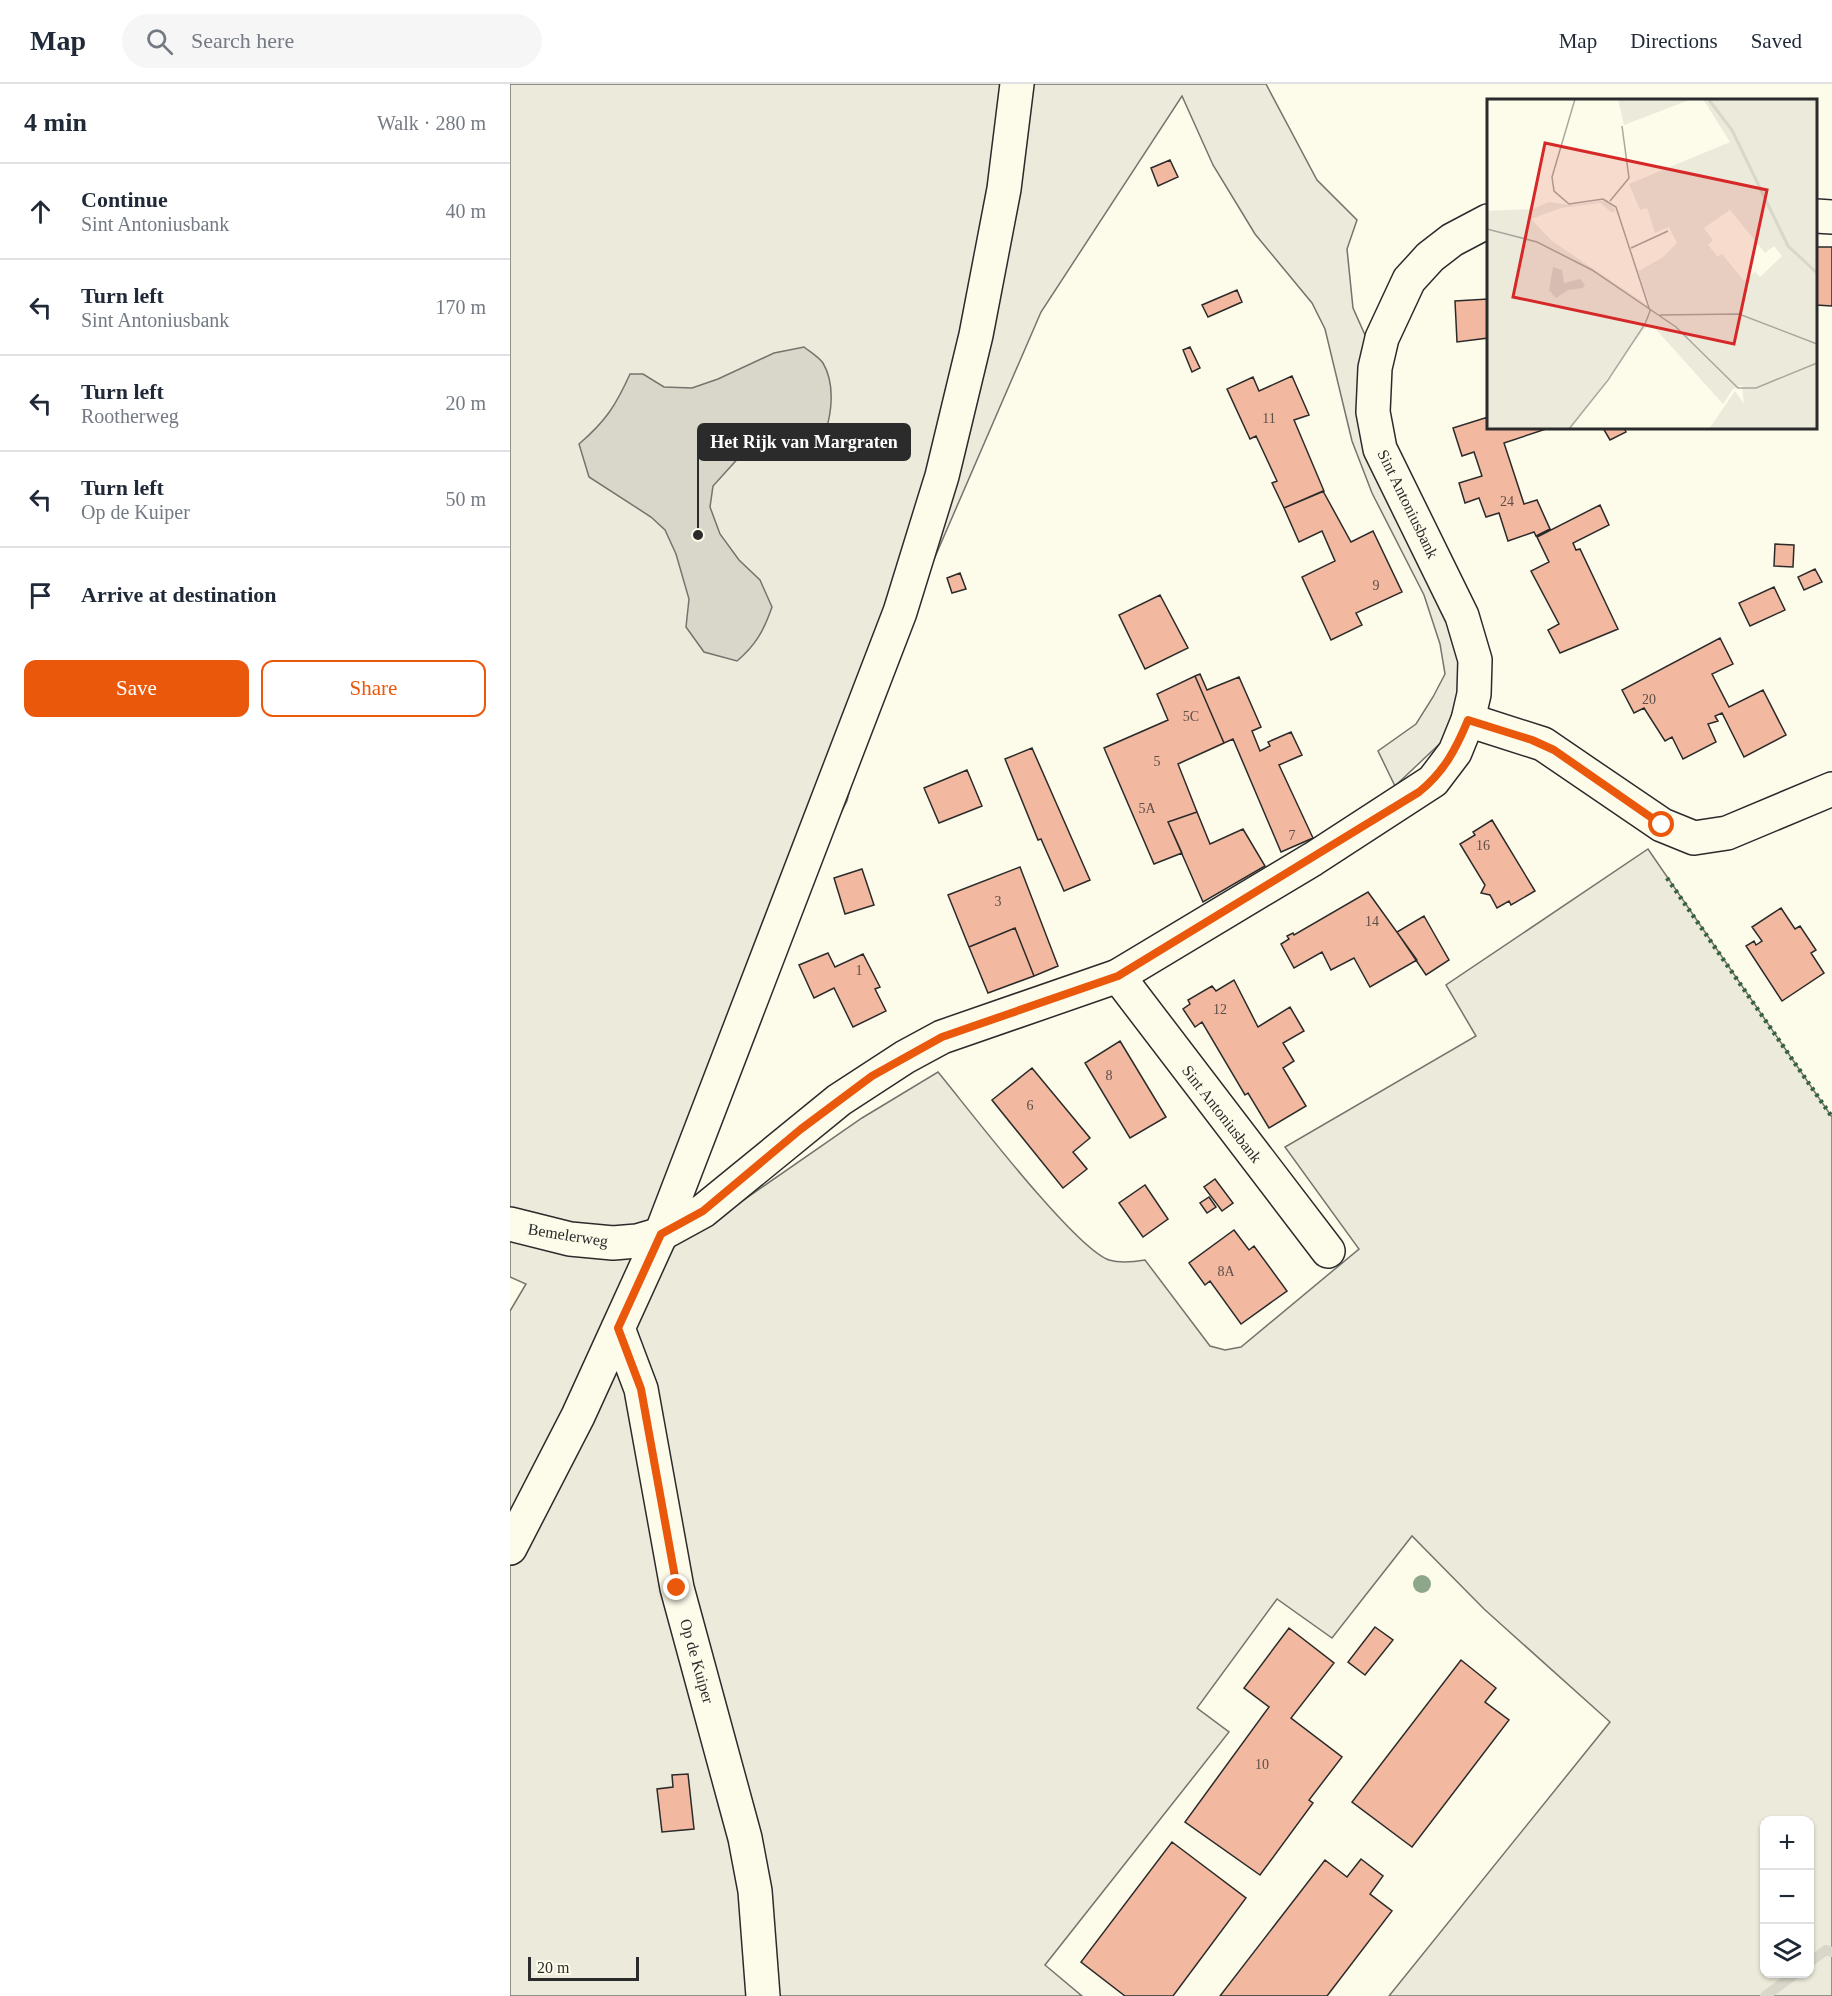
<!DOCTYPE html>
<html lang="en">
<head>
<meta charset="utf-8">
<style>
  body { margin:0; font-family:Georgia,serif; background:#f6f6f7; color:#1f2937 }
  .controls { position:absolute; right:18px; bottom:18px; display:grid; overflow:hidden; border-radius:12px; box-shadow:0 2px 4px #0004 }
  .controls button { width:54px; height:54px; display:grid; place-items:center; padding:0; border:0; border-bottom:2px solid #e0e1e3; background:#fff; color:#1f2937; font:30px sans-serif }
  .scale { position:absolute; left:18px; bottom:15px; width:111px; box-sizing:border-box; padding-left:6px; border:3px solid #2b2b2b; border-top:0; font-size:16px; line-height:21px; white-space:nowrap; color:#2b2b2b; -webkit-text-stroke:4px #fdfbea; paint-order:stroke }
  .stop { position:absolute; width:18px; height:18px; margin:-14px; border:4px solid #ea580c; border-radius:50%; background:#fff }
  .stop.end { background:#ea580c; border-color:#fff; box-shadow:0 2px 6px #0008 }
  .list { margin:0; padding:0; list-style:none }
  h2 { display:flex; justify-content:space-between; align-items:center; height:78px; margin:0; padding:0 24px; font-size:26px }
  h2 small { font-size:20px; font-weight:400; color:#747a83 }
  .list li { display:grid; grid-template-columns:39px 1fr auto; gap:18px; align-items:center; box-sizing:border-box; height:96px; padding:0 24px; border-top:2px solid #e0e1e3 }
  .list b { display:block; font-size:22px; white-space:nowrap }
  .list p { margin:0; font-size:20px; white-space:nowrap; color:#747a83 }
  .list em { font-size:20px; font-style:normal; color:#747a83 }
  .actions { display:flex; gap:12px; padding:18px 24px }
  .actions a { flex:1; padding:14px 0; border:2px solid #ea580c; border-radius:12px; text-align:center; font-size:21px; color:#ea580c }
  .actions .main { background:#ea580c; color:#fff }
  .icon { flex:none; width:33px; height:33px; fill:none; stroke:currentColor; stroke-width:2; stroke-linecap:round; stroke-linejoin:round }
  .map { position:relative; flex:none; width:1322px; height:1912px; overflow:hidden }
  header { display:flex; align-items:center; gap:36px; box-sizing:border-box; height:84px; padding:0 30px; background:#fff; border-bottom:2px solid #e0e1e3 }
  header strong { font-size:28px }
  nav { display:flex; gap:33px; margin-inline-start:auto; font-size:21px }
  .search { width:420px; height:54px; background:#f6f6f7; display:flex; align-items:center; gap:15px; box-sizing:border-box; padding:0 21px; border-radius:33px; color:#747a83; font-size:22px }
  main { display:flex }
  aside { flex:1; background:#fff }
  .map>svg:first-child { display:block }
</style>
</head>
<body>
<header>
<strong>Map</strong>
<div class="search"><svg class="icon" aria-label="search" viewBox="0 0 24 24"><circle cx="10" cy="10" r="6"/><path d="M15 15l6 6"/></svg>Search here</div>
<nav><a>Map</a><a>Directions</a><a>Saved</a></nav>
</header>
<main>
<aside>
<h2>4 min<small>Walk · 280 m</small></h2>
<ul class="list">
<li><svg class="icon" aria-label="ahead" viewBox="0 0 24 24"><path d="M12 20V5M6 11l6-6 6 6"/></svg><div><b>Continue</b><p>Sint Antoniusbank</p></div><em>40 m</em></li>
<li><svg class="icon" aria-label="left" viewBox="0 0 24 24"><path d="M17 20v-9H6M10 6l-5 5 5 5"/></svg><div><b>Turn left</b><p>Sint Antoniusbank</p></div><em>170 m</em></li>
<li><svg class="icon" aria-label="left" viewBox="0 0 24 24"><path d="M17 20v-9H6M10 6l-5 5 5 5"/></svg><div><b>Turn left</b><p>Rootherweg</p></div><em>20 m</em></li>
<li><svg class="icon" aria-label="left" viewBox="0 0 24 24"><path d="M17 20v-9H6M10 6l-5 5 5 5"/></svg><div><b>Turn left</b><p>Op de Kuiper</p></div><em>50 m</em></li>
<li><svg class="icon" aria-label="arrive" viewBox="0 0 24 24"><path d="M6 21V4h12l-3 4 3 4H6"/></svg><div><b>Arrive at destination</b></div></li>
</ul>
<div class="actions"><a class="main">Save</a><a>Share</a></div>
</aside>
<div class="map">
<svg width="1322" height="1912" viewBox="0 0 1322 1912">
  <rect width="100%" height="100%" fill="#fdfbea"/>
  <!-- green -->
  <path fill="#ecebdb" stroke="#74746e" stroke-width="1.5" fill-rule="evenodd" d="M0 0H756L807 96 847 136 837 165 843 224 855 251 861 319 951 528 957 634 885 702 868 667 906 640 923 613 935 590 930 560 914 511 862 409 842 357 815 245 802 219 745 150 703 81 672 12 531 228 409 510 352 656 337 717 319 752 156 1157 199 1140 352 1034 428 988C457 1023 565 1165 599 1176 611 1180 624 1178 635 1176L700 1262 715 1266 731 1263 849 1165 775 1063 966 952 936 901 1138 765 1322 1033V1912H879L1100 1638 974 1525 902 1452 822 1554 767 1515 687 1624 719 1648 535 1881 572 1912H0V1227L16 1200 0 1193ZM1254 1736H1300V1890H1254Z"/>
  <!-- water -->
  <path fill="#d8d7c9" stroke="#74746e" stroke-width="1.5" d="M294 263C299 267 309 273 313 279 327 303 322 345 305 365L288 368 249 363 233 369 203 402 200 423 210 450 229 476 250 496 262 523C254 546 246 561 227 577L194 568 176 543 179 515 166 470 155 446 141 433 79 393 69 360C96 337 106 321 120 290H133L154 303 182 304 208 295 264 269Z"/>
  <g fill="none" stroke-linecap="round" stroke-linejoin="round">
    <!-- stream -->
    <path stroke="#d8d7c9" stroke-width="10" d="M1300 1878 1316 1866 1322 1868
      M1255 1912 1285 1890"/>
  </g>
  <!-- building -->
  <path fill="#f2b8a0" stroke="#2b2b2b" stroke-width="1.5" d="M660 76 668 93 648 102 641 84Z
    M1306 163H1322V222L1306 221Z
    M727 206 732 218 698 233 692 221Z
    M978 215V254L947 258 945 217Z
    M680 263 690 284 682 288 673 266Z
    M782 292 799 331 784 336 814 407 774 424 762 399 767 397 746 352 740 355 717 305 743 293 749 307Z
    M978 333V344H1039L994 359 1014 420 1027 416 1040 445 1026 452 1024 448 998 457 989 429 976 433 969 414 955 419 949 399 972 392 964 368 952 372 943 344Z
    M1093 344H1114L1116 348 1100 356Z
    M813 407 841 458 863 447 892 508 846 529 852 541 821 556 792 493 825 477 812 447 789 458 774 424Z
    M1090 421 1099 441 1063 459 1066 466 1070 465 1108 545 1050 569 1038 546 1049 540 1021 487 1039 478 1027 453Z
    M1265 460 1284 461 1283 483 1264 482Z
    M1305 485 1312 498 1294 506 1288 493Z
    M450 489 456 505 442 509 437 494Z
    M1264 503 1275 526 1240 542 1229 519Z
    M650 511 678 564 635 585 609 531Z
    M1210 554 1223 580 1202 590 1219 623 1253 606 1276 651 1234 673 1212 629 1205 632 1208 637 1198 640 1206 658 1173 675 1162 653 1155 657 1134 624 1124 629 1112 606Z
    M690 590 697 606 729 593 751 643 742 647 750 667 760 662 758 658 781 648 792 671 769 681 803 754 771 768 723 655 714 659 685 592Z
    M685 592 714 659 668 680 687 728 658 738 672 769 644 780 594 664 658 636 647 610Z
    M522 664 580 796 554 807 531 755 528 756 495 675Z
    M457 686 472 722 429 739 414 704Z
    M687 728 700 760 733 745 755 782 693 818 658 738Z
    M982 736 1025 807 1001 821 999 817 987 824 980 811 971 809 975 801 950 760 965 751 963 748Z
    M510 783 548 882 524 892 505 844 459 863 438 811Z
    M352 785 364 821 335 830 324 794Z
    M858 808 907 876 860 903 844 874 821 886 812 868 784 884 771 860 779 855 777 852 783 849 784 851Z
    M1271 824 1285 845 1290 842 1306 866 1301 869 1314 889 1272 917 1236 862 1244 857 1246 861 1252 857 1242 843Z
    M914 832 939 876 916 891 887 848Z
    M505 844 524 892 478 909 459 863Z
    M318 869 325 883 353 870 370 903 365 905 376 927 343 943 324 904 304 914 289 881Z
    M724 896 748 943 780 923 794 947 773 959 784 977 773 984 796 1022 759 1044 738 1009 735 1011 692 938 685 943 673 925 680 920 678 916 702 902 706 907Z
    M610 957 656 1033 620 1054 575 979Z
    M522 984 580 1054 563 1068 577 1085 553 1104 482 1016Z
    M705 1095 723 1119 712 1127 694 1103Z
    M635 1101 658 1135 633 1153 609 1119Z
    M699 1113 706 1123 697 1129 690 1119Z
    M724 1146 739 1166 744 1162 777 1207 731 1240 700 1197 695 1201 679 1179Z
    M865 1543 883 1556 855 1591 838 1578Z
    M779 1544 824 1579 781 1634 832 1673 799 1716 803 1719 750 1791 675 1738 759 1623 734 1604Z
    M951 1576 986 1604 975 1618 999 1636 902 1763 842 1718Z
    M178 1690 184 1745 152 1748 147 1705 163 1703 162 1691Z
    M662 1758 736 1814 663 1912H615L571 1878Z
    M851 1775 873 1792 860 1810 882 1827 817 1912H710L815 1776 837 1793Z"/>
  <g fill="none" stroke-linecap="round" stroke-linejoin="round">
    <!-- street casing -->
    <g stroke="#2b2b2b" stroke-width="36">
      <path id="street" d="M958 636 1033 660 1152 741 1184 754 1217 749 1322 705
        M608 892 818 1167
        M108 1244 131 1305 167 1504 235 1754 245 1807 253 1912
        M0 1464 68 1332 151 1150 390 528 432 392 466 251 494 105 507 0"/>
    </g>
    <!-- secondary casing -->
    <g stroke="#2b2b2b" stroke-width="36">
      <path id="secondary" d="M1306 132 1322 133
        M0 1140 60 1155 103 1159 127 1157 151 1150 193 1127 329 1016 395 973 432 953 608 892 803 775 923 697 945 668 958 636 964 610 965 576 952 532 870 365 863 328 865 284 872 254 899 196 920 173 942 156 978 137"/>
    </g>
    <!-- street -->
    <use href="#street" stroke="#fdfbea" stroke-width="33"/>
    <!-- secondary -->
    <use href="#secondary" stroke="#fdfbea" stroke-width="33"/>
    <!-- hedge -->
    <path stroke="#34623c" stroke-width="4.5" stroke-dasharray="3 4.5" stroke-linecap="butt" d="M1157 794 1322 1033"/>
  </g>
  <!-- trees -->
  <circle fill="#8ea78a" cx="912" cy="1500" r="9"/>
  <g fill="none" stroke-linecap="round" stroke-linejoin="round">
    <!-- route -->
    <path stroke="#ea580c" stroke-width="8" d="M167 1504 131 1305 108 1244 151 1150 193 1127 291 1045 362 992 432 953 608 892 909 708C934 688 946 665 958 636L1022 656 1044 666 1152 741"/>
  </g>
  <g text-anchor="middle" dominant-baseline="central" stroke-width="4.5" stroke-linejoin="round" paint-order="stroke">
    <!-- number labels -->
    <g font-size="14" fill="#5d4e48">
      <text x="759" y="334">11</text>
      <text x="997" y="417">24</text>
      <text x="866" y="501">9</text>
      <text x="1139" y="615">20</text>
      <text x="681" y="632">5C</text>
      <text x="647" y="677">5</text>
      <text x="637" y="724">5A</text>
      <text x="782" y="751">7</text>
      <text x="973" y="761">16</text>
      <text x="488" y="817">3</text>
      <text x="862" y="837">14</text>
      <text x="349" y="886">1</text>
      <text x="710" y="925">12</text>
      <text x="599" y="991">8</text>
      <text x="520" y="1021">6</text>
      <text x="716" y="1187">8A</text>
      <text x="752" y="1680">10</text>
    </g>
    <!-- street labels -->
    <g font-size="16" fill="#2b2b2b" stroke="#fdfbea">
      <text transform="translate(898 420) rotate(64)">Sint Antoniusbank</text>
      <text transform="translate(712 1030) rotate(52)">Sint Antoniusbank</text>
      <text transform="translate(58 1151) rotate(9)">Bemelerweg</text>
      <text transform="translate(187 1577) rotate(74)">Op de Kuiper</text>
    </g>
  </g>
  <!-- overview -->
  <g transform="translate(977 15)">
    <rect width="330" height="330" fill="#fdfbea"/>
    <path d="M131 0H205L137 26ZM216 0H330V330H222L248 292 257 305 255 286 246 290 236 305 165 226 157 230 83 330H0V112L46 110 62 103 84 106 120 101 129 112 124 113 113 104 74 109 44 120 65 142 163 208 151 172 175 159 190 144 182 128 168 134 160 109 153 111 142 85 243 43ZM243 111 278 154 287 147 295 157 273 178 268 173 257 182 235 155 231 158 221 146 226 141 217 129Z" fill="#ecebdb" fill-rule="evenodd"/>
    <path d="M66 168 75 171 77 184 93 180 98 186 96 189 81 191 69 199 62 191Z" fill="#d8d7c9"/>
    <path fill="none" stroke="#d8d7c9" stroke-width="3" d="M222 1 245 31 301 147 330 174"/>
    <path fill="none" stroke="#a9a89e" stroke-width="1.5" d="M123 102 142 79 135 27M0 130 50 143 105 171 189 228 251 289H269L330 264M144 149 181 132M173 216 252 215 330 245M82 330 121 281 158 225 163 212 129 108 116 100 82 105 67 92 65 78 88 0"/>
    <path fill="#d62828" fill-opacity="0.15" stroke="#d62828" stroke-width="3" d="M58 44 280 91 247 245 26 198Z"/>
    <rect width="330" height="330" fill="none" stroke="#2b2b2b" stroke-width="3"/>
  </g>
  <!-- callouts -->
  <path fill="none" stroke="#2b2b2b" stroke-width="2" d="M188 451L188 358"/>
  <circle fill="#2b2b2b" stroke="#fdfbea" stroke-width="2" cx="188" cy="451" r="6"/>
  <rect fill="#2b2b2b" stroke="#2b2b2b" stroke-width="2" x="188" y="340" width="212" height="36" rx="6"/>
  <g font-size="18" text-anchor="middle" font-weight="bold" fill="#fff">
    <text x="294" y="364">Het Rijk van Margraten</text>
  </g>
</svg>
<div class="controls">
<button>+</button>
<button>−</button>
<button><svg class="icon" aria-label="layers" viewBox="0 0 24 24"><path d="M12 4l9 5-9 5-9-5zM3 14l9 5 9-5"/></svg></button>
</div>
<div class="scale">20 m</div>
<div class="stop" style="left:1152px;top:741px"></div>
<div class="stop end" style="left:167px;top:1504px"></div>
</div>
</main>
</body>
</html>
